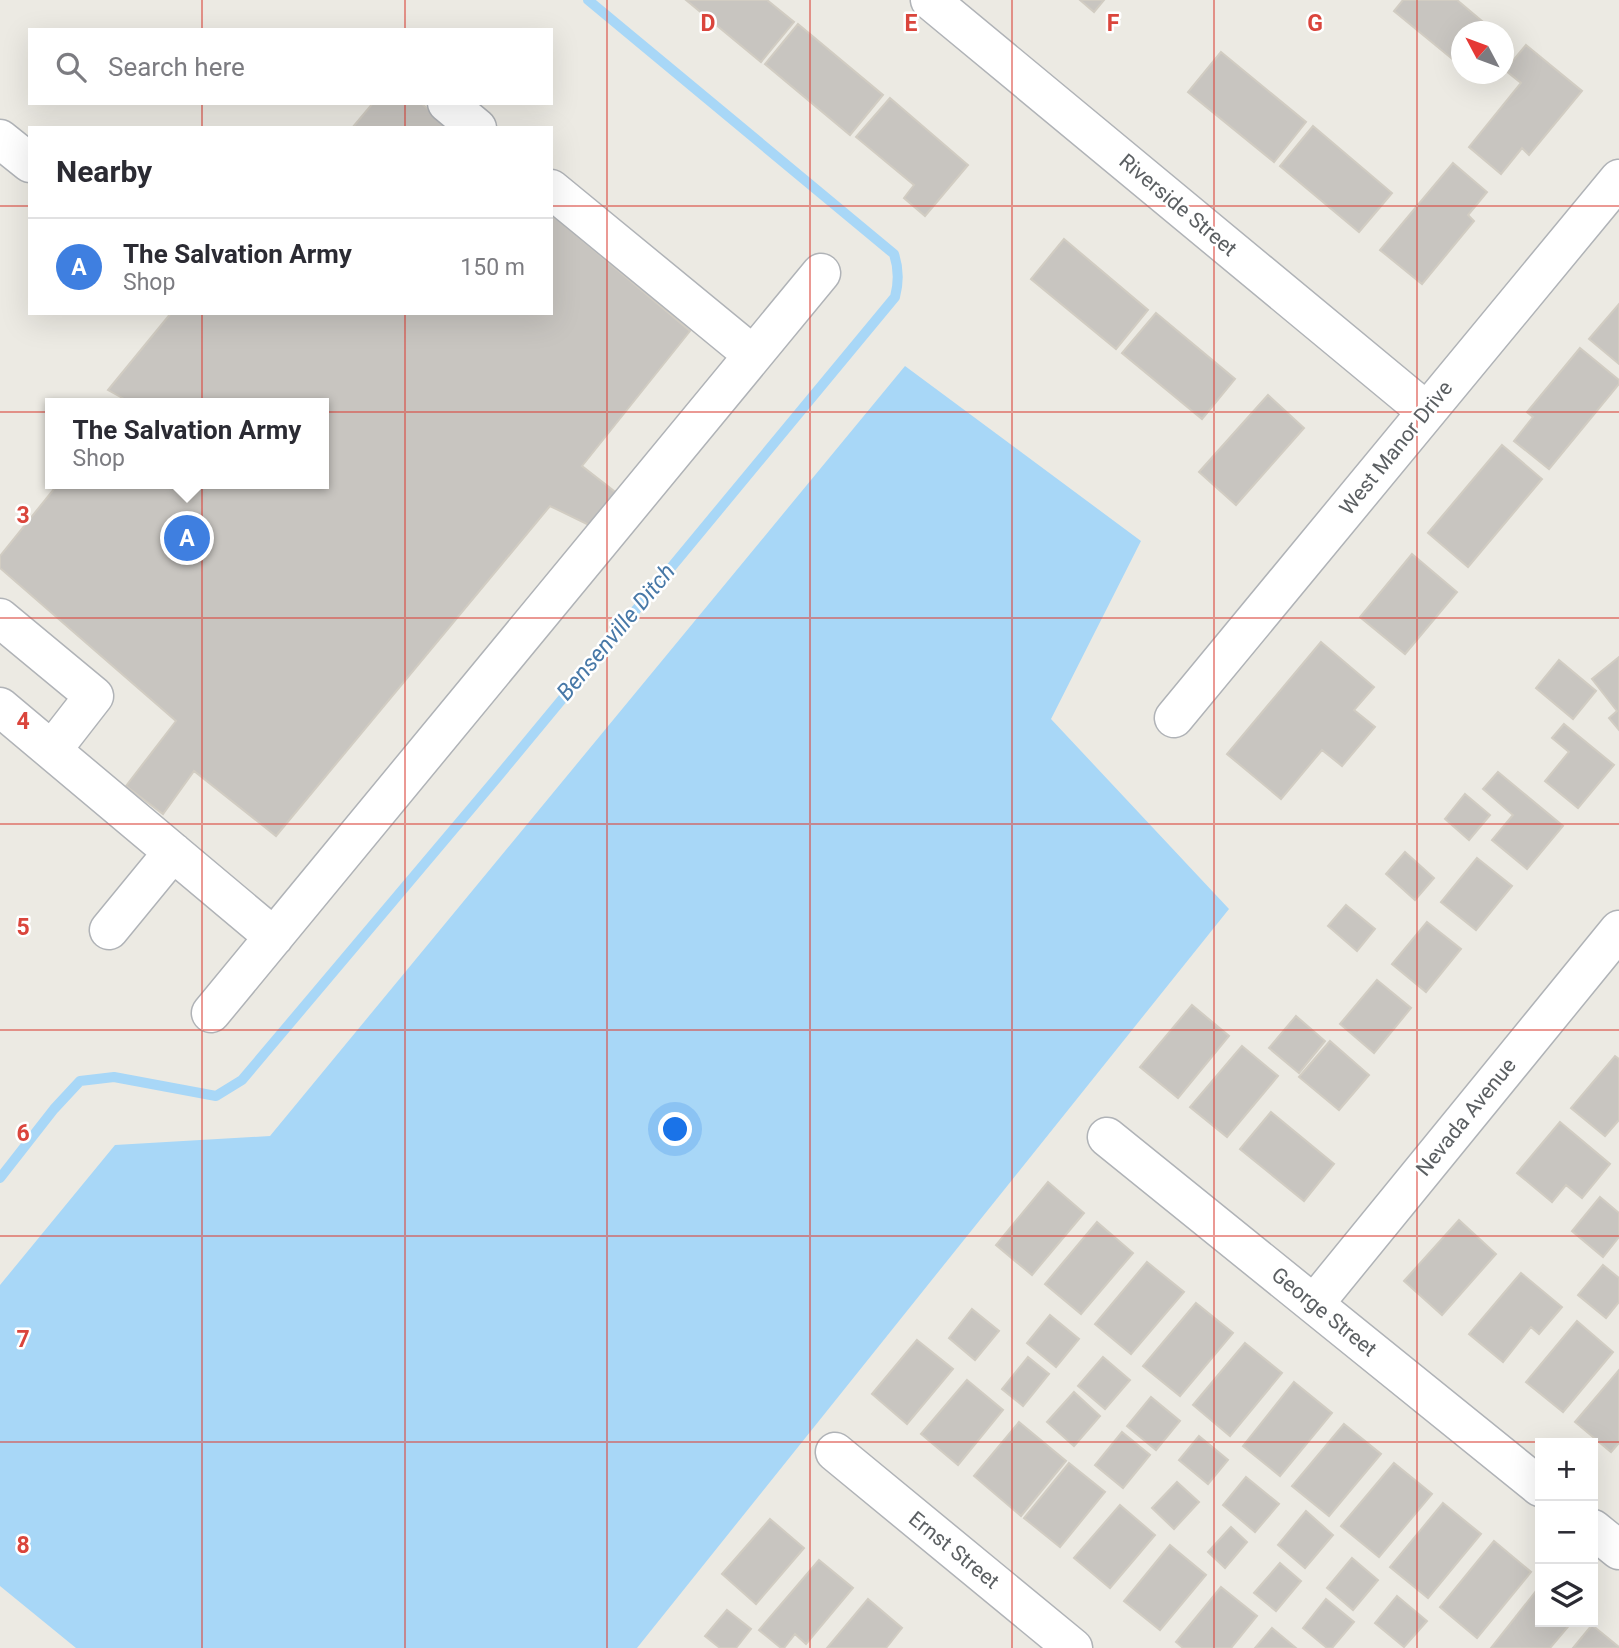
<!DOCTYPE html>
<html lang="en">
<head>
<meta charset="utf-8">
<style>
  body { margin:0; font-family:Roboto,sans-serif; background:#f7f7f7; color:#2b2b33 }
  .controls { position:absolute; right:21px; bottom:21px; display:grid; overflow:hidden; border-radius:0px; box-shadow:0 7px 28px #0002 }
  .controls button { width:63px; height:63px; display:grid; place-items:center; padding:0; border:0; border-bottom:2px solid #e1e1e2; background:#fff; color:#2b2b33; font:35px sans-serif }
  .compass { position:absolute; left:1451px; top:21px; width:63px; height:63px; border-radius:50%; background:#fff; box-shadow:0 7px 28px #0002; rotate:311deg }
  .you { position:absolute; left:676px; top:1130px; width:24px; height:24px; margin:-18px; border:5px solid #fff; border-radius:50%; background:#1a73e8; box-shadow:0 0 0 10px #1a73e833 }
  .badge { display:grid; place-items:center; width:46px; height:46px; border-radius:50%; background:#ea580c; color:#fff; font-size:23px; font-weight:700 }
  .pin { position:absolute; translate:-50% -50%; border:4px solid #fff; box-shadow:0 2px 7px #0006 }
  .popup { position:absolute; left:45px; top:398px; width:284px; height:91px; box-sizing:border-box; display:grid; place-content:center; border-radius:0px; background:#fff; filter:drop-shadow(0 2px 5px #0005); font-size:23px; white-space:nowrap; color:#7c7c81 }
  .popup b { font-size:26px; color:#2b2b33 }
  .popup::after { content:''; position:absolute; left:50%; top:100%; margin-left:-14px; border:14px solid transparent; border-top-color:#fff }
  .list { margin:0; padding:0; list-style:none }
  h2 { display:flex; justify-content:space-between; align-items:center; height:91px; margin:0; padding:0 28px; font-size:30px }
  h2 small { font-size:23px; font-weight:400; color:#7c7c81 }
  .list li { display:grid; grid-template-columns:46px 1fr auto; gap:21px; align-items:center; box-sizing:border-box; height:98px; padding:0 28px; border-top:2px solid #e1e1e2 }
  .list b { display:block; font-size:26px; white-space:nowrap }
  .list p { margin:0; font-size:23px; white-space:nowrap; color:#7c7c81 }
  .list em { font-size:23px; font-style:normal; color:#7c7c81 }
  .icon { flex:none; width:38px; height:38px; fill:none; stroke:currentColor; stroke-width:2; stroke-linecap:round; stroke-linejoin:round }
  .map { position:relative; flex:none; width:1619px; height:1648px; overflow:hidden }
  .search { position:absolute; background:#fff; box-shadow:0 7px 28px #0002; left:28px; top:28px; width:525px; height:77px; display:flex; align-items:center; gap:18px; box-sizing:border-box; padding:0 24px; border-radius:0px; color:#7c7c81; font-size:26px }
  .panel { position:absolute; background:#fff; box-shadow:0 7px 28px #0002; left:28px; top:126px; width:525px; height:189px; border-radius:0px }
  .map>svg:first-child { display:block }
</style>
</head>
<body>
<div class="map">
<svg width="1619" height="1648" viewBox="0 0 1619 1648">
  <rect width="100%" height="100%" fill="#eceae3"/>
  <!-- water -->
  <path fill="#a8d7f7" d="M905 366 1141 541 1051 719 1229 909 637 1648H76L0 1586V1285L115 1145 270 1136Z"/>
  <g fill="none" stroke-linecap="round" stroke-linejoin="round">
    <!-- stream -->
    <path stroke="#a8d7f7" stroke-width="10" d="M0 1178 54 1109 80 1081 114 1077 216 1096 242 1080 496 779 895 297C899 282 899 269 894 254L588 0"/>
  </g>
  <!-- building -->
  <path fill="#c8c5c0" stroke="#d1ccc2" stroke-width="2" d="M686 0H767L794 22 761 62Z
    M1080 0H1104L1094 12Z
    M1403 0H1457L1495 32H1462V67L1394 11Z
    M798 24 883 95 850 135 765 64Z
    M1526 45 1582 91 1529 155 1522 148 1501 174 1469 147 1521 83 1505 70Z
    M1221 52 1306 122 1274 162 1188 92Z
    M890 98 968 165 925 216 904 198 914 185 856 137Z
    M373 103H421L450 128H352Z
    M1313 126 1392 193 1359 232 1280 166Z
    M1453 163 1487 192 1468 215 1474 221 1422 284 1380 250Z
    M551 214 690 331 582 466 619 495 591 526 550 506 276 836 194 771 163 814 126 786 176 721 0 568V556L58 484H324V403H124L126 400 108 390 171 313H551Z
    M1064 239 1148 310 1116 349 1031 279Z
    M1619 304V364L1589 339Z
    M1156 313 1235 379 1202 419 1122 353Z
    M1580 348 1619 380V384L1549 469 1514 441 1533 417 1527 412Z
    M1268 395 1304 428 1236 505 1199 472Z
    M1502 445 1542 479 1468 567 1428 533Z
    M1412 554 1457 592 1405 654 1360 617Z
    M1321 642 1374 687 1354 710 1375 727 1342 766 1322 750 1281 799 1227 754Z
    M1619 657V730L1609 718 1617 711 1592 679Z
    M1559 660 1596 691 1573 719 1536 688Z
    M1564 724 1614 765 1578 808 1545 781 1569 752 1552 738Z
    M1498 772 1563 826 1527 869 1492 840 1513 815 1483 789Z
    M1465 794 1490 815 1469 840 1445 819Z
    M1405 852 1434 878 1415 900 1386 874Z
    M1477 858 1512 886 1476 930 1441 902Z
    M1346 905 1375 929 1357 951 1328 926Z
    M1427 922 1461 949 1426 992 1392 964Z
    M1377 980 1411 1008 1374 1053 1340 1024Z
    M1192 1005 1229 1036 1178 1098 1140 1067Z
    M1296 1016 1325 1041 1299 1073 1269 1048Z
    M1330 1041 1369 1075 1339 1110 1299 1077Z
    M1242 1046 1278 1076 1227 1137 1190 1107Z
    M1615 1056 1619 1059V1120L1605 1136 1571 1108Z
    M1271 1112 1334 1164 1304 1201 1240 1149Z
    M1560 1122 1610 1164 1582 1198 1566 1185 1552 1202 1517 1173Z
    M1048 1182 1084 1213 1032 1275 996 1245Z
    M1600 1197 1619 1213V1237L1603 1257 1572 1231Z
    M1459 1220 1496 1254 1442 1315 1404 1281Z
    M1097 1222 1133 1253 1081 1314 1045 1284Z
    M1147 1262 1184 1292 1131 1354 1095 1324Z
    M1603 1265 1619 1278V1302L1606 1318 1578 1295Z
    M1521 1273 1562 1307 1539 1334 1531 1327 1503 1362 1469 1334Z
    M1196 1303 1233 1333 1180 1396 1143 1366Z
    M972 1309 999 1331 975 1360 949 1338Z
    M1050 1315 1079 1339 1056 1367 1027 1343Z
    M1577 1321 1613 1352 1563 1412 1526 1382Z
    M917 1340 953 1369 907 1424 872 1394Z
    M1245 1343 1282 1373 1230 1436 1193 1405Z
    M1028 1357 1049 1374 1023 1406 1002 1389Z
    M1103 1357 1130 1380 1105 1409 1078 1386Z
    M1619 1370V1443L1611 1452 1575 1422Z
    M967 1380 1003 1410 958 1465 921 1434Z
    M1294 1382 1332 1413 1280 1476 1243 1446Z
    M1074 1392 1100 1416 1074 1446 1047 1422Z
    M1151 1397 1180 1421 1156 1450 1127 1426Z
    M1019 1422 1066 1461 1021 1516 974 1476Z
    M1344 1424 1381 1454 1329 1516 1292 1486Z
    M1122 1432 1150 1455 1123 1488 1095 1465Z
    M1199 1436 1228 1460 1208 1484 1179 1460Z
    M1069 1463 1105 1492 1060 1547 1024 1518Z
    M1394 1463 1432 1494 1379 1557 1341 1526Z
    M1246 1477 1279 1504 1255 1532 1223 1505Z
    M1177 1482 1199 1502 1174 1529 1152 1508Z
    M1443 1503 1481 1534 1428 1598 1390 1567Z
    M1120 1505 1155 1535 1110 1588 1074 1558Z
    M1306 1511 1333 1535 1305 1568 1278 1545Z
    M770 1519 804 1548 756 1604 722 1574Z
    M1231 1527 1247 1542 1225 1568 1208 1552Z
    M1494 1541 1531 1572 1477 1638 1440 1607Z
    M1170 1545 1206 1575 1160 1630 1124 1601Z
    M1352 1558 1378 1580 1353 1610 1327 1588Z
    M819 1560 853 1588 806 1644 795 1634 784 1648H781L759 1630Z
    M1280 1563 1301 1581 1276 1611 1254 1593Z
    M1540 1586V1622H1572L1550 1648H1491Z
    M1221 1587 1257 1616 1231 1648H1183L1176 1642Z
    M1397 1596 1427 1621 1404 1647 1375 1623Z
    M868 1599 902 1628 886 1648H827Z
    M1326 1599 1354 1622 1332 1648H1327L1303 1628Z
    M727 1610 751 1629 736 1648H720L705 1636Z
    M1592 1625 1619 1647V1648H1573Z
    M1272 1628 1296 1648H1255Z"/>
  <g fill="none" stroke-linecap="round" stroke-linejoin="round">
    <!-- minor casing -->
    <g stroke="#b0b3b7" stroke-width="41">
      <path id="minor" d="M930 0 1426 411
        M447 103 477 128
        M0 139 30 163
        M551 189 753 355
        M0 618 94 696 52 750
        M0 707 274 937
        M1174 718 1619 179
        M109 930 173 852
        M211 1013 821 273
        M1107 1137 1540 1487
        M1314 1304 1619 930
        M835 1452 1073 1648
        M1593 1529 1619 1550"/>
    </g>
    <!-- minor -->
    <use href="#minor" stroke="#fff" stroke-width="38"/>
  </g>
  <!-- grid -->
  <path fill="none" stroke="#da453c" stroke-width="2" stroke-opacity="0.55" d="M202 0V30M405 0V30M607 0V1648M810 0V1648M1012 0V1648M1214 0V1648M1417 0V1648M202 103V128M405 103V128M0 206H30M551 206H1619M202 313V1648M405 313V1648M0 412H1619M0 618H1619M0 824H1619M0 1030H1619M0 1236H1619M0 1442H1619"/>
  <g text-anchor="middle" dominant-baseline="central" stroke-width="5" stroke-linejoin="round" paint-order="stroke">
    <!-- street labels -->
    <g font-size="21" fill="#5b5f62" stroke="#fff">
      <text transform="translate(1178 205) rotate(40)">Riverside Street</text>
      <text transform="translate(1396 448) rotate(-51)">West Manor Drive</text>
      <text transform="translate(1466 1117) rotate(-51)">Nevada Avenue</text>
      <text transform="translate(1324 1312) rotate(39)">George Street</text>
      <text transform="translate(954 1550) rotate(39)">Ernst Street</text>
    </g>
    <!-- water labels -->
    <g font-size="23" font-style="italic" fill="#4778a7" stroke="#fff">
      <text transform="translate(616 632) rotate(-50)">Bensenville Ditch</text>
    </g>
  </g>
  <g font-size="23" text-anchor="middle" font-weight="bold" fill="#da453c" stroke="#fff" stroke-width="5" stroke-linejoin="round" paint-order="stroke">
    <text x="708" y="31">D</text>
    <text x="911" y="31">E</text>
    <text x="1113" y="31">F</text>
    <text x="1315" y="31">G</text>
    <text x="23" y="523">3</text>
    <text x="23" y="729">4</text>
    <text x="23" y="935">5</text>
    <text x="23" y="1141">6</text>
    <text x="23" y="1347">7</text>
    <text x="23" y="1553">8</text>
  </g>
</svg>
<div class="controls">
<button>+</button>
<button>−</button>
<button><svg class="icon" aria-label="layers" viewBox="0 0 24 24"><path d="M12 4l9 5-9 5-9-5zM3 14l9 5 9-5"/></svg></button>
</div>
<svg class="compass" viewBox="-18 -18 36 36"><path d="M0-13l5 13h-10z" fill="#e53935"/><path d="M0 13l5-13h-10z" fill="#7c7c81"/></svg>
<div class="you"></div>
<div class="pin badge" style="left:187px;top:538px;background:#3f7fe0">A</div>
<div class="popup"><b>The Salvation Army</b>Shop</div>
<div class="search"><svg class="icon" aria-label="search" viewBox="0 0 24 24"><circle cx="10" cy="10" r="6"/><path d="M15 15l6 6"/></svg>Search here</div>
<section class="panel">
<h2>Nearby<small></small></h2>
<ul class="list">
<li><span class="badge" style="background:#3f7fe0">A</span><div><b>The Salvation Army</b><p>Shop</p></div><em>150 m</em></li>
</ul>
</section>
</div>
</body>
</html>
